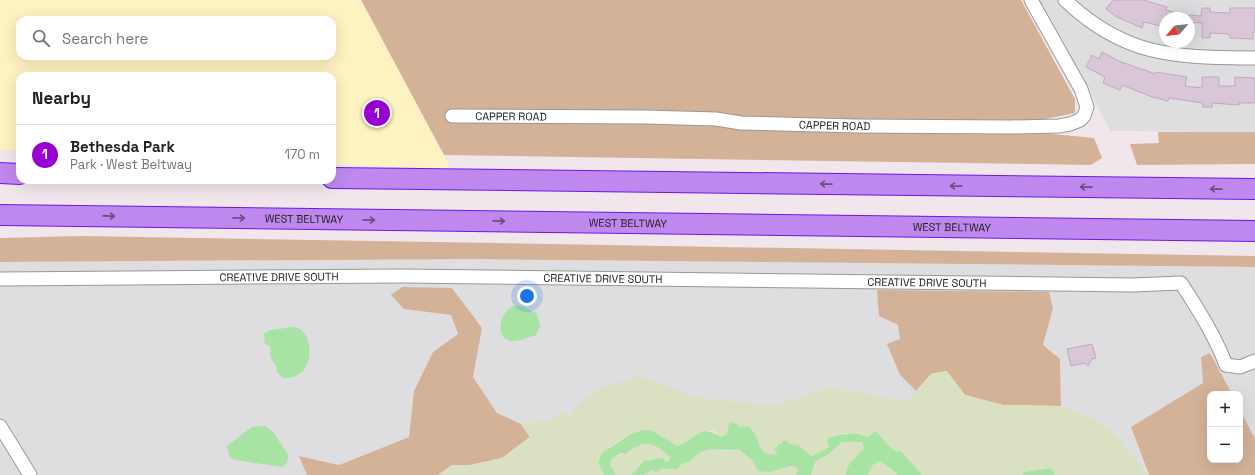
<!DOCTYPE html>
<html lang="en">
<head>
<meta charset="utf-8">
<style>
  body { margin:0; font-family:"Space Grotesk",sans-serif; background:#f2f2f2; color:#222 }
  .controls { position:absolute; right:12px; bottom:12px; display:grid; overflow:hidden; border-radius:8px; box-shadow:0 4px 16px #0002 }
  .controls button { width:36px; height:36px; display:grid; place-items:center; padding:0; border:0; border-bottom:1px solid #e0e0e0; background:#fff; color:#222; font:20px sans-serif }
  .compass { position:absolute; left:1159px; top:12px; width:36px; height:36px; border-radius:50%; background:#fff; box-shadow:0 4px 16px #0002; rotate:242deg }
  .you { position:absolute; left:527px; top:296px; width:14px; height:14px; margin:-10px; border:3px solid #fff; border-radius:50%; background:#1a73e8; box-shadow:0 0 0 6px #1a73e833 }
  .badge { display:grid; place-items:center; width:26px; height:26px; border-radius:50%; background:#9800d1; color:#fff; font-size:13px; font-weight:700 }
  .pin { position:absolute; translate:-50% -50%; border:2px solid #fff; box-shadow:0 1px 4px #0006 }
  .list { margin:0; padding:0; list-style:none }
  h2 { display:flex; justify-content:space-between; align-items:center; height:52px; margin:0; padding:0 16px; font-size:17px }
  h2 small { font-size:13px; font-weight:400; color:#767676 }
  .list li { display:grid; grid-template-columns:26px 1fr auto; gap:12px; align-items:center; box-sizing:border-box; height:60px; padding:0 16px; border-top:1px solid #e0e0e0 }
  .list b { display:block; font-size:15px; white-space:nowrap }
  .list p { margin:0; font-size:13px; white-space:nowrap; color:#767676 }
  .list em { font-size:13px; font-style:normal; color:#767676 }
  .icon { flex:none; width:22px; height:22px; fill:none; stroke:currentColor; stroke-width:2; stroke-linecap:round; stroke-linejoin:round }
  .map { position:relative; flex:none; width:1255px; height:475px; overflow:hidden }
  .search { position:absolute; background:#fff; box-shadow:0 4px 16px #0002; left:16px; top:16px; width:320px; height:44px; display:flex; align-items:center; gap:10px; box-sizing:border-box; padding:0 14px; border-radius:12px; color:#767676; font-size:15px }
  .panel { position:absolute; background:#fff; box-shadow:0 4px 16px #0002; left:16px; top:72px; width:320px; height:112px; border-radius:12px }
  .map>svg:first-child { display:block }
</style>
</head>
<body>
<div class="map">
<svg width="1255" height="475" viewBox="0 0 1255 475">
  <rect width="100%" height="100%" fill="#f2e6ed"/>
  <!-- residential -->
  <path fill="#dedddf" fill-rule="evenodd" d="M1039 0H1255V132L1111 131ZM1165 18H1189V42H1165Z
    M471 259 1255 267V439L1240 410V394H1232L1210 353 1201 358 1203 383 1131 427 1147 472 1119 438 1099 421 1061 406 1060 359 1043 345 1053 308 1049 292 898 324 900 340 887 344 900 375 916 391 907 402 829 387 773 406 695 397 641 376 577 406 569 416 562 412 552 419 521 424 497 413 473 377 482 328 452 289 404 309 451 315 458 335 433 352 414 391 409 437 339 465 300 456 307 475H0V262Z"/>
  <!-- forest -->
  <path fill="#d4b298" d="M361 0H1021L1075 99V113L1041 120 1042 133 1094 138 1102 158 1091 165 444 155Z
    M1158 132H1255V164L1137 165 1130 144 1159 143Z
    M81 236 1255 256V267L471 259 0 262V238Z
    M402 287 452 288 482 328 473 377 497 413 521 424 530 437 502 458 470 465H452L438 475H307L299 456 339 465 409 437 414 391 433 352 458 334 451 315 404 309 391 295Z
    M877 290 1049 292 1053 308 1043 345 1060 359 1061 406 1003 405 965 395 946 371 931 374 916 391 900 375 887 344 900 339 898 325 879 316Z
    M1210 353 1232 394H1210V460H1240V410L1255 439V475H1149L1131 427 1203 383 1201 357Z"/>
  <!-- wetland -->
  <path fill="#d9e1c2" d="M947 371 965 395 1003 405 1061 406 1099 421 1119 438 1149 475H1055L1051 468 1025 472 1022 475H922L900 450 897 452 889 446 876 431 867 437 845 433 840 436 828 438 831 447 811 456 782 445 774 450 778 454C758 456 761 444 753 430L729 423 727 434 721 437 712 430 697 434 687 444 677 446 642 430C625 436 605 446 598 463L604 475H438L452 465H470L502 458 530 437 521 424 552 419 562 412 569 416 577 406 601 388 641 376 695 397 773 406 829 387 907 402 931 374Z
    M842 442H862L864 448C857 457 846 463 846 475H811L814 461 829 454Z
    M649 443 661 449 670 457 669 461 639 465 631 475H616L610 465 611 460 637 445Z
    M704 449 728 451 739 449 770 472 791 466 796 467 798 471 795 475H643L654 469 655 473 662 469H677L683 463 690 462 695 454Z
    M880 461 897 475H868L873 465Z"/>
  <!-- park -->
  <path fill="#fef2c1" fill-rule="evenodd" d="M0 0H361L451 169 332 164V76H20V151L0 150ZM20 20H332V56H20Z"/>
  <!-- water -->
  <path fill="#a7e3a3" d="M514 306H523L537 314 540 326 536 335C529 337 518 342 511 341 493 337 501 310 514 306Z
    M294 327C314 328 319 380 283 378L277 372 276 365 272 361 270 354 271 351 270 346 265 344 264 334 270 330Z
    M733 422 741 427 748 426C763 437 754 457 778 454L774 450 779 444H782L783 440 787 441 789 444 798 445 811 456 830 447 827 442 828 438C844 435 851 430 867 437L876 431 889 446 897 452 900 450 922 475H897L891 469 880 461 873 465 868 475H846C846 463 857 457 864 448L862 442H842L829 454 815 461 811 475H795L798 471 796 467 791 466 770 472 758 471 753 461 739 449C718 453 704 442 690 462L683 463 677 469H662L655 473 654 469 643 475H621H631L644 461 663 458 666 462 669 461 670 457C659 446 648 439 633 448 630 450 628 451 626 454L621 453 611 460 610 465 616 475H604L598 463 602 453 629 435 642 430H651L677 446C698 440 698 422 721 437L727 434 729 423Z
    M265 426 273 432 289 456 286 464 282 467 235 460 230 457 227 446 252 427Z
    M1051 468 1055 475H1022L1025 472Z"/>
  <!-- building -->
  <path fill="#d9c6d6" stroke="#c5a7c0" d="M1113 0H1144L1167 7 1166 10 1185 15 1184 18H1165V27L1144 22 1142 28 1117 17 1106 9Z
    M1202 8H1210V12L1230 13V8H1255V32H1253V39L1230 38V35L1227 34 1210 33V38H1202V23L1189 22V15L1201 16Z
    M1102 52 1121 62 1156 74V72L1187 77 1185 86 1202 88V77H1219V86H1235V77L1255 78V103H1239V105L1212 103V107H1203V103L1169 98 1168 101 1152 97 1122 85 1120 90 1103 83 1105 77 1086 67 1092 55 1099 59Z
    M1092 344 1096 358 1092 359 1088 366 1085 363 1071 366 1067 349Z"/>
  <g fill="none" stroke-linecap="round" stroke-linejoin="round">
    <!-- minor casing -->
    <g stroke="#989898" stroke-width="15">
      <g id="minor">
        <path d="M1065 0C1126 58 1176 57 1255 58"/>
        <path id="s1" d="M452 116 645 117 716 119 741 123 856 126 1010 127 1059 126 1070 124 1080 120 1084 116 1087 107 1081 89 1031 0"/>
        <path id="s2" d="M0 279 403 276 1132 285 1181 283C1198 309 1215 336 1226 365L1240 367 1255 361"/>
        <path d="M0 426 30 475"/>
      </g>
    </g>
    <!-- highway casing -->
    <g stroke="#6919ea" stroke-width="22">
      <g id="highway">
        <path d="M0 173 20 174"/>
        <path d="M332 178 1255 189"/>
        <path id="s3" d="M0 215 1255 231"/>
      </g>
    </g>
    <!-- minor -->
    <use href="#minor" stroke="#fff" stroke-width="13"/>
    <!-- highway -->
    <use href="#highway" stroke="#bf88ef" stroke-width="20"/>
  </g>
  <!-- one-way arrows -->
  <defs><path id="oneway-shaft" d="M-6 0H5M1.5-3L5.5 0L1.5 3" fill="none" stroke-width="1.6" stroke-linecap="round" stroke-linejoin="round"/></defs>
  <g stroke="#684f7e">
    <use href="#oneway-shaft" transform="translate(826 184) rotate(-179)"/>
    <use href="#oneway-shaft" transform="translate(956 186) rotate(-179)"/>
    <use href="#oneway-shaft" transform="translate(1086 187) rotate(-179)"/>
    <use href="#oneway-shaft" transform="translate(1216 189) rotate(-179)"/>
    <use href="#oneway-shaft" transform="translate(109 216) rotate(1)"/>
    <use href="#oneway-shaft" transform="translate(239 218) rotate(1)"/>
    <use href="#oneway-shaft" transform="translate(369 220) rotate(1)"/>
    <use href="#oneway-shaft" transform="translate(499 221) rotate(1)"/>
  </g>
  <g text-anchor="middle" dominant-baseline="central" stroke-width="3.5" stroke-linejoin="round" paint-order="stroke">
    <!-- street labels -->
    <g font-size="11" fill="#212121" stroke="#fff">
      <text stroke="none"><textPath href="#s1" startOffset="59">CAPPER ROAD</textPath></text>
      <text stroke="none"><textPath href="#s1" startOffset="383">CAPPER ROAD</textPath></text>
      <text stroke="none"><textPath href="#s3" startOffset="304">WEST BELTWAY</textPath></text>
      <text stroke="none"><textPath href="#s3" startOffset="628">WEST BELTWAY</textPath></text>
      <text stroke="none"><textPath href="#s3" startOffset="952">WEST BELTWAY</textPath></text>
      <text stroke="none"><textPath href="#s2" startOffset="279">CREATIVE DRIVE SOUTH</textPath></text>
      <text stroke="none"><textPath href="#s2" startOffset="603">CREATIVE DRIVE SOUTH</textPath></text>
      <text stroke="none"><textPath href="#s2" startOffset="927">CREATIVE DRIVE SOUTH</textPath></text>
    </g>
  </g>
</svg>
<div class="controls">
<button>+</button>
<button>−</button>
</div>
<svg class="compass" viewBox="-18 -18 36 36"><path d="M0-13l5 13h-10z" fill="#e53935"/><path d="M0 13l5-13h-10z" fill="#767676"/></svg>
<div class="you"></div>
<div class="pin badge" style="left:377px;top:113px">1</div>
<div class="search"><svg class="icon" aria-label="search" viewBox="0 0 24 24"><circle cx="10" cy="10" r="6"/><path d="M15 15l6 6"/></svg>Search here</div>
<section class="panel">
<h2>Nearby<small></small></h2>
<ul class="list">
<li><span class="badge">1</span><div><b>Bethesda Park</b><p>Park · West Beltway</p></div><em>170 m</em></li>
</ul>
</section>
</div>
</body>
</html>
